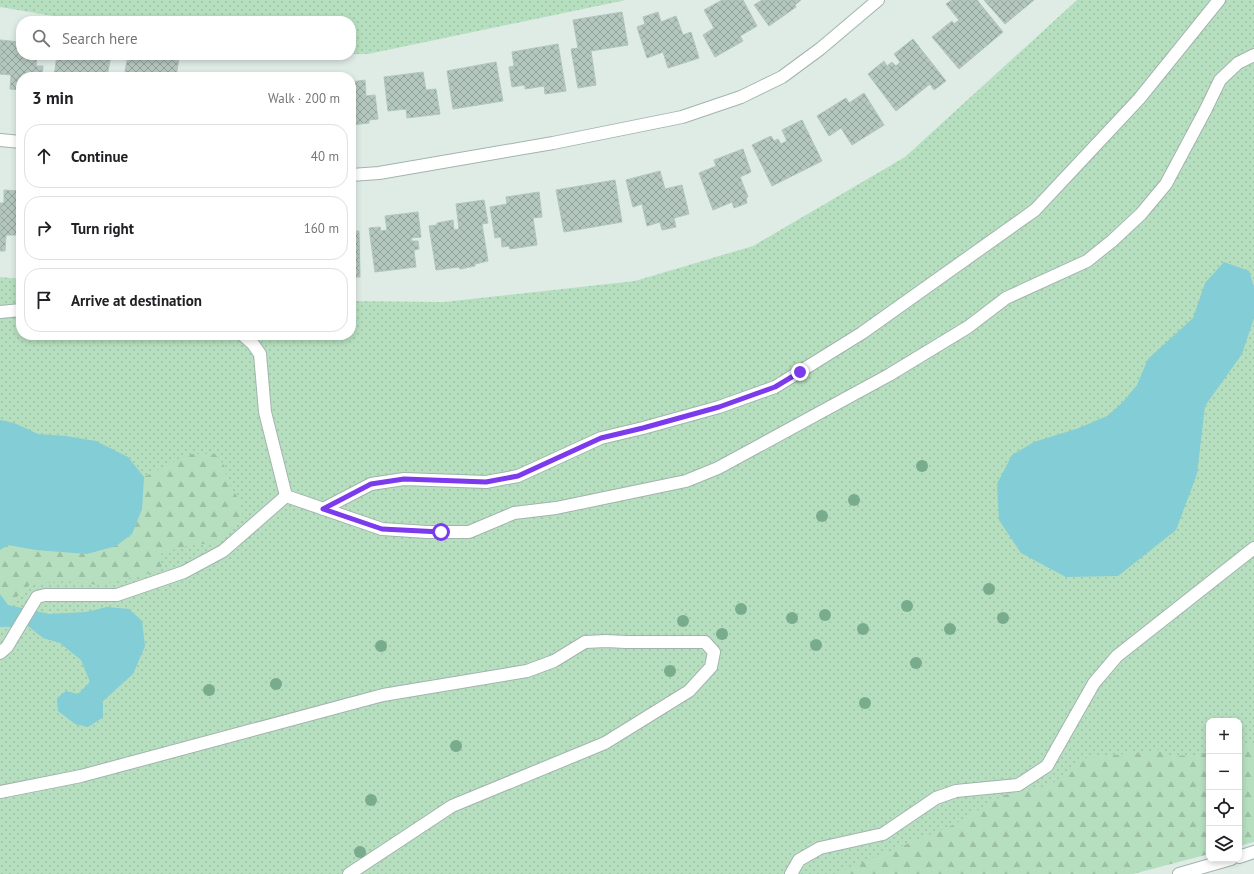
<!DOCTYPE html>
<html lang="en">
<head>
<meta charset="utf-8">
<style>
  body { margin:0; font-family:"PT Sans",sans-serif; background:#f2f2f2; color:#202124 }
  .controls { position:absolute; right:12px; bottom:12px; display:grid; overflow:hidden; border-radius:8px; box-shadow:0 2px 6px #0003 }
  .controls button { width:36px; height:36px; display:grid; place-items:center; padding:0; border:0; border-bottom:1px solid #e0e0e0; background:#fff; color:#202124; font:20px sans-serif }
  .stop { position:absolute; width:12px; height:12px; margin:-9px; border:3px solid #7c3aed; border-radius:50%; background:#fff }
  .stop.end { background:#7c3aed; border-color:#fff; box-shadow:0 1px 4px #0008 }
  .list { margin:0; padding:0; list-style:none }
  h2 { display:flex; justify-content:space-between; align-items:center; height:52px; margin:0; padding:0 16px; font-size:17px }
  h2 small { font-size:13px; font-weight:400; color:#757577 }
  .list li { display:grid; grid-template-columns:26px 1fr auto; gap:12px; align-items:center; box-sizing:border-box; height:64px; margin:0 8px 8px; padding:0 8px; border:1px solid #e0e0e0; border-radius:16px }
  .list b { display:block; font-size:15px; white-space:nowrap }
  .list em { font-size:13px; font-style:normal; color:#757577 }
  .icon { flex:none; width:22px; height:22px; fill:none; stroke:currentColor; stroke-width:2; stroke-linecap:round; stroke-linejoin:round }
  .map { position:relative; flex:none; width:1254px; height:874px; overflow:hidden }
  .search { position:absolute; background:#fff; box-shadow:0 2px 6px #0003; left:16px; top:16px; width:340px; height:44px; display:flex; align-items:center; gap:10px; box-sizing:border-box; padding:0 14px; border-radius:16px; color:#757577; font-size:15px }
  .panel { position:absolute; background:#fff; box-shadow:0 2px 6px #0003; left:16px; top:72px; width:340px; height:268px; border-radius:16px }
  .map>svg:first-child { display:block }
</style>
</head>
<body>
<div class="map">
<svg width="1254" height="874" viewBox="0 0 1254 874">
  <defs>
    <pattern id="grass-dots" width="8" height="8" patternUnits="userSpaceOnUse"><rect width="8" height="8" fill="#b6dfbf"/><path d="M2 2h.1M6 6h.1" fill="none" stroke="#9cc0a5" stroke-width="1.8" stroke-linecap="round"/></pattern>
    <pattern id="forest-firs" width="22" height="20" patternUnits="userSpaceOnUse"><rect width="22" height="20" fill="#b6dfbf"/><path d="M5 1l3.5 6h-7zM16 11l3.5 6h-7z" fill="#9cc0a5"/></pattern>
    <pattern id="building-cross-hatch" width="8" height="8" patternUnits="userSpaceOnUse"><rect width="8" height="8" fill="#b4c7bf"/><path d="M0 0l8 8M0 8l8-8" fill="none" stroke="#92a39c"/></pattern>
  </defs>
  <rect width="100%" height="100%" fill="#dfece6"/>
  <!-- grass -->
  <path fill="url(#grass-dots)" d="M0 0H626L368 54H351V21H83L0 7Z
    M1077 0H1254V761L1239 765V721H1209V771L843 874H0V277L21 279V335H351V301L444 302 635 281 753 246 905 157Z"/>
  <!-- forest -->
  <path fill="url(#forest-firs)" d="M189 454H215L224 465 229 484 240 501 242 515 238 523 225 538 214 544H193L162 553 159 560 162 566 157 571 150 573 99 585 65 581 31 584 8 605 0 594V550L8 545 36 550 87 554 132 534 142 509 144 477Z
    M1254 744V842L1239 846V746Z
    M1159 750 1171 756 1199 755 1209 752V854L1133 874H835L953 825 1004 795 1047 786 1060 779 1080 759Z"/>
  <!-- water -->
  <path fill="#82cdd6" d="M1224 262 1249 271 1254 287V318L1242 354 1205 406 1197 474 1176 530 1118 576 1066 577 1021 553 999 520 997 484 1012 455 1034 442 1079 428 1107 416 1123 402 1137 385 1148 359 1193 318 1205 283Z
    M0 420 14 423 38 434 66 436 96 441 128 457 144 477 142 509 132 534 116 546 87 554 36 550 8 545 0 550Z
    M0 594 8 605 49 614 86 612 107 607 129 609 142 621 145 646 133 674 103 701V717L88 727 75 724 58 711 57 698 66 691 78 694 90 682 81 660 60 643 43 638 28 626 0 627Z"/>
  <!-- building -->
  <path fill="url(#building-cross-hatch)" stroke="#b1c6bd" d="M722 0H743L757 26 740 36 743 41 715 57 703 35 714 28 704 10Z
    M762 0H801L795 5 796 7 769 26 754 5Z
    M952 0H977L1003 32 959 69 932 37 952 21 954 24 959 20 946 4Z
    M984 0H1034L1005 24Z
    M622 12 628 45 591 51 596 85 578 88 571 49 578 48 573 20Z
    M658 12 661 22 676 16 683 35 691 32 699 58 668 68 663 52 647 58 637 27 645 24 643 17Z
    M913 39 946 81 934 90 930 84 896 111 868 74 884 61 887 66 892 62 896 66 900 62 894 54Z
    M0 40 21 42V55H37L36 66H43L42 77H21V90L10 89 11 75 0 74Z
    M558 44 566 91 545 94 544 86 525 89V85L512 87 509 67 514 66 512 52Z
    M57 55H111L107 77H54Z
    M128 55H161L179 58 176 77H124Z
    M496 62 503 101 453 109 447 71Z
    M423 72 426 90 436 89 440 114 407 118 406 109 388 111 384 77Z
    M214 73 236 77H213Z
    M365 80 366 96 375 95 378 119 369 120V123L351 125V82Z
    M864 93 884 125 852 145 841 128 829 136 817 116 846 98 849 103Z
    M802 120 822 161 772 186 752 145 771 136 774 141 778 139 781 144 787 141 782 130Z
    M743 149 751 172 740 177 748 197 746 198 747 203 734 208 732 202 713 210 699 173 716 166 714 160Z
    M660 171 665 189 682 185 689 214 674 218 676 227 662 230 660 222 647 226 642 204 633 207 626 180Z
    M615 180 622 222 564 232 556 190Z
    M4 190 21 191V235H6L5 251H0V203H4Z
    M539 192 542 217 533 218 537 245 510 249 509 246 502 247 501 237 495 238 490 207 507 204 506 197Z
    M484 200 488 223 482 224 488 261 475 264V266L460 269 459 267 436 270 429 226 437 225V223L453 220 454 230 459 229 456 204Z
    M418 212 421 237 411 238 412 241H418L419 249 414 250 416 267 375 272 369 228 380 227 381 231 387 230 385 216Z
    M351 231H359L360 277H351Z"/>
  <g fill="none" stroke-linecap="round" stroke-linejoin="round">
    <!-- service casing -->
    <g stroke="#a2b4ad" stroke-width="14">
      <path id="service" d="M0 312 21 310
        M243 335 253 344 260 354 265 412 286 496 382 529 427 532H469L514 513 556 508 686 481 718 468 889 375 968 327 1006 298 1087 261 1112 241 1141 214 1166 184 1206 109 1220 80 1238 63 1254 55
        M323 509 371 484 404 479 486 482 518 476 601 438 643 428 719 407 775 387 862 333 1035 210 1139 99 1219 0
        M0 653 7 647 37 597 45 595H117L184 572 223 551 286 496
        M0 792 81 776 383 695 527 671 554 661 585 642 606 641 626 642H705L714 652 711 667 689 691 605 743 452 806 349 874
        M791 874 799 860 820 848 883 834 936 798 956 791 1018 785 1047 766 1094 683 1117 656 1254 548"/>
    </g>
    <!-- minor casing -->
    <g stroke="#a2b4ad" stroke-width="14">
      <path id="minor" d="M0 140 21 142
        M351 175 379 173 553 143 682 117 741 97 782 77 820 49 878 0"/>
    </g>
    <!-- tertiary casing -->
    <g stroke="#a2b4ad" stroke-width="14">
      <path id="tertiary" d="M1239 857 1254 852
        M1179 874 1231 859"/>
    </g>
    <!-- service -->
    <use href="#service" stroke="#fff" stroke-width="12"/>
    <!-- minor -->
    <use href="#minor" stroke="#fff" stroke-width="12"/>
    <!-- tertiary -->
    <use href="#tertiary" stroke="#fff" stroke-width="12"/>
  </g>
  <!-- trees -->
  <g fill="#79ac8c">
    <circle cx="922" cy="466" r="6"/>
    <circle cx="854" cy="500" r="6"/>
    <circle cx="822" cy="516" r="6"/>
    <circle cx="989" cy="589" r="6"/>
    <circle cx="907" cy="606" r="6"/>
    <circle cx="741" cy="609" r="6"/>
    <circle cx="825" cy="615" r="6"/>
    <circle cx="792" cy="618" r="6"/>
    <circle cx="1003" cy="618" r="6"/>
    <circle cx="683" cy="621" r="6"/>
    <circle cx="863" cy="629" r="6"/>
    <circle cx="950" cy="629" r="6"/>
    <circle cx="722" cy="634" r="6"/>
    <circle cx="816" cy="645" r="6"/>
    <circle cx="381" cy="646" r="6"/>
    <circle cx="916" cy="663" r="6"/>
    <circle cx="670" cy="671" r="6"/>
    <circle cx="276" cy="684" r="6"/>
    <circle cx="209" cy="690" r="6"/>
    <circle cx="865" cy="703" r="6"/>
    <circle cx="456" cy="746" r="6"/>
    <circle cx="371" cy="800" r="6"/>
    <circle cx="360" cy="852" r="6"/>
  </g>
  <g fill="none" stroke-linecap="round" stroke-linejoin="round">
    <!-- route -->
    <path stroke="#7c3aed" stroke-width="5" d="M441 532 382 529 323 509 371 484 404 479 486 482 518 476 601 438 643 428 719 407 775 387 800 372"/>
  </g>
</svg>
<div class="controls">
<button>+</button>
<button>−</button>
<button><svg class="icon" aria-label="locate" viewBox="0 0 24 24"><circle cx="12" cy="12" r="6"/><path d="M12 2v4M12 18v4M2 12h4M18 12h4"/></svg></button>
<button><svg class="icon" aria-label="layers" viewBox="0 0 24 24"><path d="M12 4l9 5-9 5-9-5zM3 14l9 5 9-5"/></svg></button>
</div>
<div class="stop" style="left:441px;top:532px"></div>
<div class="stop end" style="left:800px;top:372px"></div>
<div class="search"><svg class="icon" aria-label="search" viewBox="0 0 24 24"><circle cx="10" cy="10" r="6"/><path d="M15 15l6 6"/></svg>Search here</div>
<section class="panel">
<h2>3 min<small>Walk · 200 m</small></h2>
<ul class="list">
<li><svg class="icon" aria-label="ahead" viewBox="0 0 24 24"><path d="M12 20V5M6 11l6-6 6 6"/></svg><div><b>Continue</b></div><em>40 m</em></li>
<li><svg class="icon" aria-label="right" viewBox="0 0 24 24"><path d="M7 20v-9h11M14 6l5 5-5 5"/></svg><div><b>Turn right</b></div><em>160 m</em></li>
<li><svg class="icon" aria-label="arrive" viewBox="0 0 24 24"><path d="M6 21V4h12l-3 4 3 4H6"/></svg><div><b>Arrive at destination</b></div></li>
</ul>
</section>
</div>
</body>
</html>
